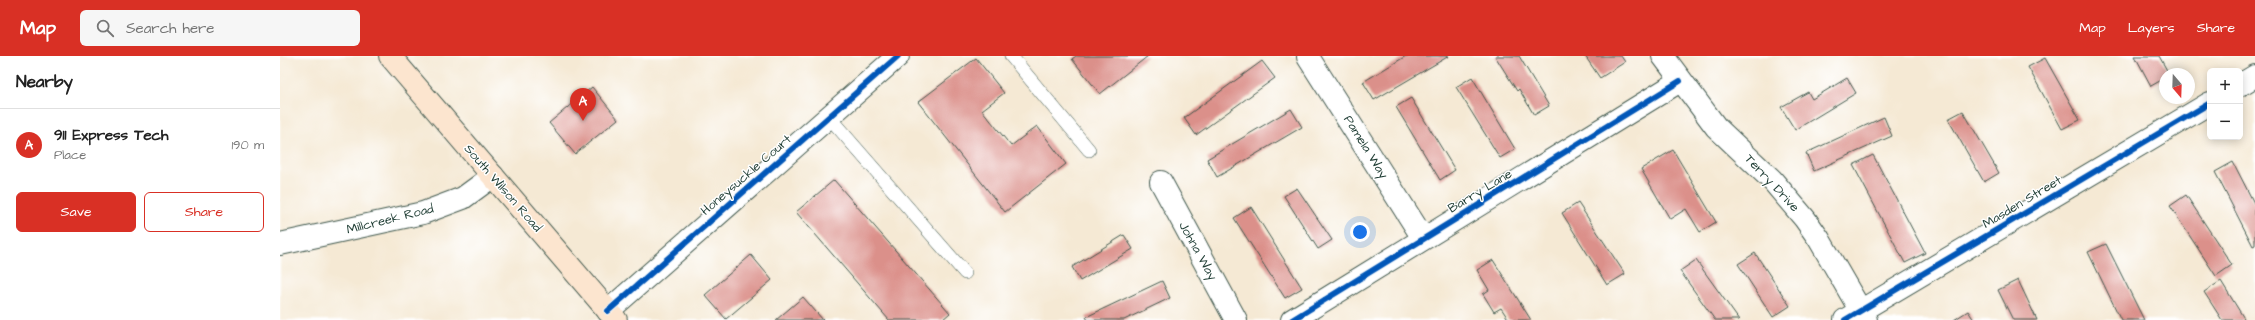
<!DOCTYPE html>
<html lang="en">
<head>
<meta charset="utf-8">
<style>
  body { margin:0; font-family:"Architects Daughter",sans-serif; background:#f6f6f6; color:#222 }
  .controls { position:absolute; right:12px; top:12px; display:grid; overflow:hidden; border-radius:6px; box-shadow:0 2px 10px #0003 }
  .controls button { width:36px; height:36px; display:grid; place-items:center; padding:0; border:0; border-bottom:1px solid #e0e0e0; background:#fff; color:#222; font:20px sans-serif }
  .compass { position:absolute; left:1879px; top:12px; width:36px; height:36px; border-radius:50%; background:#fff; box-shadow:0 2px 10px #0003; rotate:161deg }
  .you { position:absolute; left:1080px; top:176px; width:14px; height:14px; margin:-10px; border:3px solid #fff; border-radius:50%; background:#1a73e8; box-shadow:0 0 0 6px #1a73e833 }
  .badge { display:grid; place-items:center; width:26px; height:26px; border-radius:50%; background:#d93025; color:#fff; font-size:13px; font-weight:700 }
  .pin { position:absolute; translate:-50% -33px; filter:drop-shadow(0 1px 2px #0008) }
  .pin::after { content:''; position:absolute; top:21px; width:14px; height:12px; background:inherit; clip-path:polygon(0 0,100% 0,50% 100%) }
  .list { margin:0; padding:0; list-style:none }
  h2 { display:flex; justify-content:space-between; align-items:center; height:52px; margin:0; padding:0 16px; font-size:17px }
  h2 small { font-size:13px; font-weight:400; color:#767676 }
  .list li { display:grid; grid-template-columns:26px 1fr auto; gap:12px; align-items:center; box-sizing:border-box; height:72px; padding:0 16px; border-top:1px solid #e0e0e0 }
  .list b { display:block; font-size:15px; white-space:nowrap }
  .list p { margin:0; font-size:13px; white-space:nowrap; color:#767676 }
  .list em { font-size:13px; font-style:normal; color:#767676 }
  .actions { display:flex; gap:8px; padding:12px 16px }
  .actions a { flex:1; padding:9px 0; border:1px solid #d93025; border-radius:6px; text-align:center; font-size:14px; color:#d93025 }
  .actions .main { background:#d93025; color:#fff }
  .icon { flex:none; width:22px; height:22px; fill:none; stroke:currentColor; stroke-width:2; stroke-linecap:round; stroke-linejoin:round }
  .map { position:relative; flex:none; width:1975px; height:264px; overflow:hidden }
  header { display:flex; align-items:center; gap:24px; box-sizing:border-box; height:56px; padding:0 20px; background:#d93025; color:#fff }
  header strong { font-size:19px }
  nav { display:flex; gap:22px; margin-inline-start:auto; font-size:14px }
  .search { width:280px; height:36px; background:#f6f6f6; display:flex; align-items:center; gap:10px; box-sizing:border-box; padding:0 14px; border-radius:6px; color:#767676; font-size:15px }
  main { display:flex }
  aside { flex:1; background:#fff }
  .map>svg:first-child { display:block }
</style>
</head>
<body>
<header>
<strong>Map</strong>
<div class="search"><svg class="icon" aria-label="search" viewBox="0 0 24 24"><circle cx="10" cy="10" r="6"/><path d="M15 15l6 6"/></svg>Search here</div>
<nav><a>Map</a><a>Layers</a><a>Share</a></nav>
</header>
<main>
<aside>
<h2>Nearby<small></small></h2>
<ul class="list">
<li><span class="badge">A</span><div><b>911 Express Tech</b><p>Place</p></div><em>190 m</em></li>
</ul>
<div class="actions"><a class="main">Save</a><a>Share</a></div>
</aside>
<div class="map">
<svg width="1975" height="264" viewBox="0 0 1975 264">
  <rect width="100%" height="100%" fill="#fff"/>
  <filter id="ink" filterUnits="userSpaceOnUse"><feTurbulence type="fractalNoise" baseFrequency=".025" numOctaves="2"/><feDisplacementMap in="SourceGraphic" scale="8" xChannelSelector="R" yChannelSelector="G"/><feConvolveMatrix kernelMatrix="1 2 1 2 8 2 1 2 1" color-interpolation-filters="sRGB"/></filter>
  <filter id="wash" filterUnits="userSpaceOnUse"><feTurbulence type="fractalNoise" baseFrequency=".012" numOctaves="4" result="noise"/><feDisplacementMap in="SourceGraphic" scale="16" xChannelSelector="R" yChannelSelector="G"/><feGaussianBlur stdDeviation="0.9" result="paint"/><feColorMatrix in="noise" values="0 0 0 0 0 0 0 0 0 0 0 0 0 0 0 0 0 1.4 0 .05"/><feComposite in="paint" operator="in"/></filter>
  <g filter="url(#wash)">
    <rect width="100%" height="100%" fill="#f5e9d4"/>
    <g id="blocks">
      <!-- building -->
      <path fill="#db908a" d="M796 0H868L820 38 792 3Z
        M1126 0H1169L1094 44 1083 26Z
        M1215 0H1239L1269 50 1254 59 1239 33 1237 35Z
        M1305 0H1341L1345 6 1320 22Z
        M1855 0H1879L1889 18H1885V22L1871 30Z
        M696 2 724 37 702 54 731 90 757 70 786 108 725 156 638 46Z
        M1765 2 1800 64 1782 73 1748 11Z
        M982 5 995 22 916 79 904 62Z
        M1192 21 1235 93 1220 102 1176 31Z
        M1567 22 1576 37 1515 74 1501 51 1528 36 1532 43Z
        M312 31 338 63 295 98 269 67Z
        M1131 42 1175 114 1160 124 1116 51Z
        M1011 53 1022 71 937 121 927 103Z
        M1683 55 1719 117 1704 126 1668 63Z
        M1604 61 1612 80 1534 115 1526 97Z
        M1393 94 1436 166 1420 176 1406 153 1390 163 1361 113Z
        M1593 99 1645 197 1625 207 1573 109Z
        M1953 106 1975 149V189L1973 190 1935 116Z
        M554 124 670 257 662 264H609L516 156Z
        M1017 132 1052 184 1038 193 1004 140Z
        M1906 139 1952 209 1936 220 1890 150Z
        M1298 147 1345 218 1327 229 1282 157Z
        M971 151 1022 232 1005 242 954 162Z
        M844 179 853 193 800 225 792 211Z
        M1826 188 1864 264H1841L1808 196Z
        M1475 197 1510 250 1493 261 1458 208Z
        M471 199 492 224 446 263 425 239Z
        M1213 204 1251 264H1229L1221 252 1214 256 1203 238 1209 234 1197 214Z
        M1416 204 1459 264H1435L1400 215Z
        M1738 224 1757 264H1733L1718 234Z
        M882 225 890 242 844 264H808L806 261Z
        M1941 225 1965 264H1942L1924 236Z
        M523 241 543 264H496Z
        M1688 255 1694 264H1674Z"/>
    </g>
  </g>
  <g filter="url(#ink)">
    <use href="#blocks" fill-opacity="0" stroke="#3f574c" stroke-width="1"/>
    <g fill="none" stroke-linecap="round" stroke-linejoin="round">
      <!-- service casing -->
      <g stroke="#3f574c" stroke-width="14">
        <path id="service" d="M731 0 809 94
          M549 61 685 217"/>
      </g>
      <!-- minor casing -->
      <g stroke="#3f574c" stroke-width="24">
        <path id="minor" d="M1383 0 1436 71 1492 124 1525 163 1539 183 1586 264
          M1028 1 1143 182
          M1960 29 1975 20
          M881 126 956 264
          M328 255 618 0
          M1012 264 1400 25
          M1565 264 1930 47"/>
      </g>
      <!-- tertiary casing -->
      <g stroke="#3f574c" stroke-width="24">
        <path id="tertiary" d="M0 188 143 157 183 142 213 120"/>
      </g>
      <!-- secondary casing -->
      <g stroke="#3f574c" stroke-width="24">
        <path id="secondary" d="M110 0 336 264"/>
      </g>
      <!-- service -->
      <use href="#service" stroke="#fff" stroke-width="13"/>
      <!-- minor -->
      <use href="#minor" stroke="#fff" stroke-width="22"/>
      <!-- tertiary -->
      <use href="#tertiary" stroke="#fff" stroke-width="22"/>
      <!-- secondary -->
      <use href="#secondary" stroke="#fce5cf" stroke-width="22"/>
      <!-- cycleway casing -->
      <g stroke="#fff" stroke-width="8">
        <path id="cycleway" d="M328 255 618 0
          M1012 264 1400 25
          M1565 264 1930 47"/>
      </g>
      <!-- cycleway -->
      <use href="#cycleway" stroke="#0057b8" stroke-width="6"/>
    </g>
  </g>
  <g text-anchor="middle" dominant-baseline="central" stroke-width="3" stroke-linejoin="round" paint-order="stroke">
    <!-- street labels -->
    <g font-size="13" fill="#1f3d34" stroke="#fff">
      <text transform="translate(1086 91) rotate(58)">Pamela Way</text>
      <text transform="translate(466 119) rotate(-41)">Honeysuckle Court</text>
      <text transform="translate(1492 127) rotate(47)">Terry Drive</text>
      <text transform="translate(223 132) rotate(49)">South Wilson Road</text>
      <text transform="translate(1200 135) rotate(-31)">Barry Lane</text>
      <text transform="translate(1742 146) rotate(-31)">Masden Street</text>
      <text transform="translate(110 163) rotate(-14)">Millcreek Road</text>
      <text transform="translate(918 195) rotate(61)">Johna Way</text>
    </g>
  </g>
</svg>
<div class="controls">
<button>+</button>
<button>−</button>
</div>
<svg class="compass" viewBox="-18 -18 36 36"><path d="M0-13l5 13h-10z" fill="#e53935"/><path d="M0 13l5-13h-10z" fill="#767676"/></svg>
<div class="you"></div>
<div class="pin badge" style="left:303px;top:65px">A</div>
</div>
</main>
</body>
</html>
